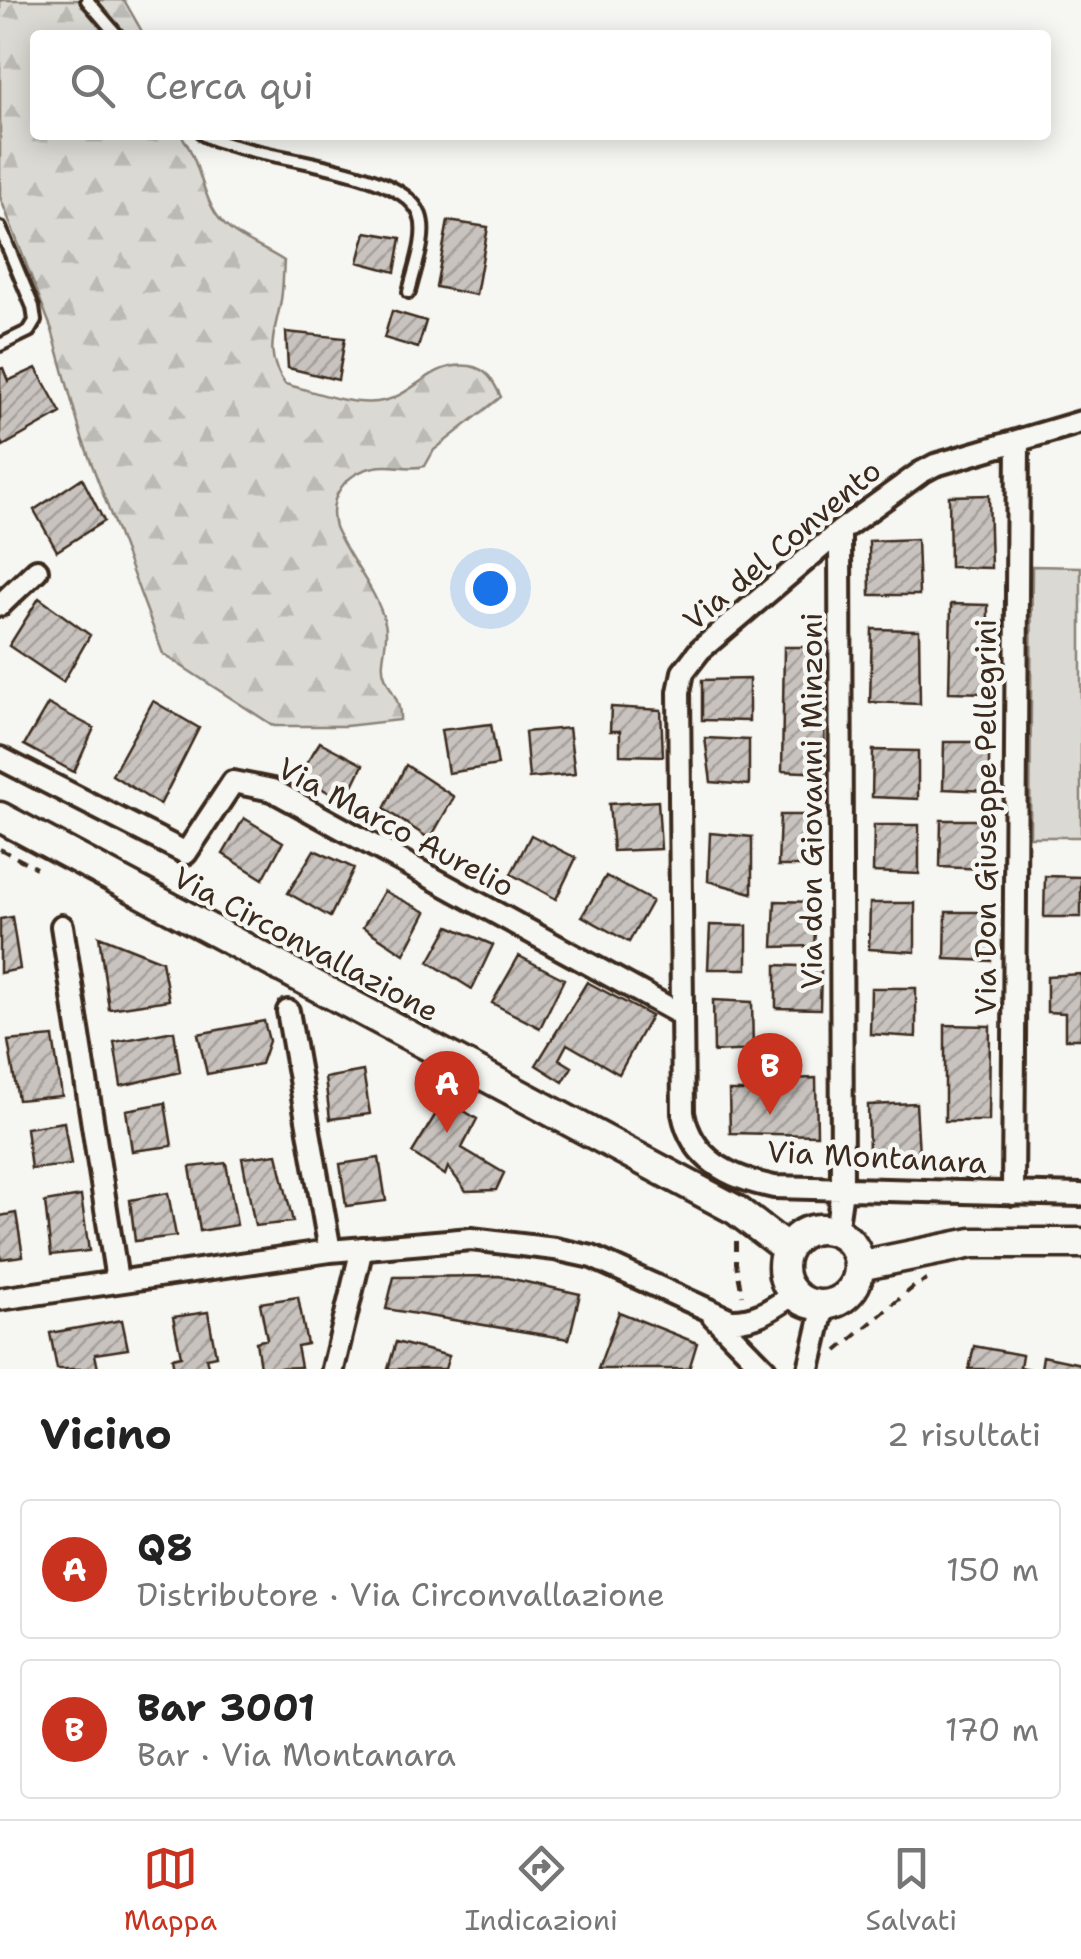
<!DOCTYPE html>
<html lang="it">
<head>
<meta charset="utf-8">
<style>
  body { margin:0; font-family:"Shantell Sans",sans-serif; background:#f2f2f2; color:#222 }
  .you { position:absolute; left:490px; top:588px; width:35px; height:35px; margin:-25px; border:8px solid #fff; border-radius:50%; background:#1a73e8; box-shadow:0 0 0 15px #1a73e833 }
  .badge { display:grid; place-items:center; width:65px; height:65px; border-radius:50%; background:#c8321e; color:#fff; font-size:32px; font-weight:700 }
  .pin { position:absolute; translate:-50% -82px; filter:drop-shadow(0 2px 5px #0008) }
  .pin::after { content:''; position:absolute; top:52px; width:35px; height:30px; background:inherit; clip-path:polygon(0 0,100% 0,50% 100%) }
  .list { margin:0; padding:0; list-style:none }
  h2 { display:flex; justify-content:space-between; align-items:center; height:130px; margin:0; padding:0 40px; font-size:42px }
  h2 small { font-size:32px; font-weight:400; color:#767676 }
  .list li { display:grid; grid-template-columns:65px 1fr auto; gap:30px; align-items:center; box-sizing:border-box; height:140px; margin:0 20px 20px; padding:0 20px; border:2px solid #e0e0e0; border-radius:10px }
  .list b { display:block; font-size:38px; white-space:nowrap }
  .list p { margin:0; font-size:32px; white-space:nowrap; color:#767676 }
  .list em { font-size:32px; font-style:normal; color:#767676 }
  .icon { flex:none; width:55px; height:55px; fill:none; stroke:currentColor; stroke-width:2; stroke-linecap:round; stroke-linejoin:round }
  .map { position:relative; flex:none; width:1081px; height:1369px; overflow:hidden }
  .search { position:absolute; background:#fff; box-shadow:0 5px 25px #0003; left:30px; right:30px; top:30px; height:110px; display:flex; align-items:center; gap:25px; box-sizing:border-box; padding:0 35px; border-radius:10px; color:#767676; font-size:38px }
  .sheet { height:450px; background:#fff }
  nav { display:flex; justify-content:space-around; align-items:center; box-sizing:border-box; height:140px; border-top:2px solid #e0e0e0; background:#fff; font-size:28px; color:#767676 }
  nav a { display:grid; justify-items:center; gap:5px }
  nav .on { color:#c8321e }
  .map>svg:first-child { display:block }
</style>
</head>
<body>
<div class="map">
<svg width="1081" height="1369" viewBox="0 0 1081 1369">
  <defs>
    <pattern id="forest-firs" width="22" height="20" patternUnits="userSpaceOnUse" patternTransform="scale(2.5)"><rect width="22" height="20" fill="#dad9d3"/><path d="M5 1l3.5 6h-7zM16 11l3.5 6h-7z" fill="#bcbab5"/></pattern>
    <pattern id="building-hatch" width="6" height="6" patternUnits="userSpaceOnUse" patternTransform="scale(2.5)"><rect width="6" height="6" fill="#c8c3be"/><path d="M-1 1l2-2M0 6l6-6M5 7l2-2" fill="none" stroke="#a49f9a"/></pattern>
  </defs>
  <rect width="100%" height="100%" fill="#f6f6f2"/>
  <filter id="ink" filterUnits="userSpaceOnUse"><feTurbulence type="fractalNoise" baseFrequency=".01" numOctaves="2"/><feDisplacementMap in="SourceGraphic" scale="20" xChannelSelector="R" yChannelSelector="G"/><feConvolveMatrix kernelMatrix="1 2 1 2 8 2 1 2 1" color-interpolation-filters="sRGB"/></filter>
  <g filter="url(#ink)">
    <!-- forest -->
    <path fill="url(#forest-firs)" stroke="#8a8278" stroke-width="2.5" d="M0 0H124L144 35H35V135H181C201 161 201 198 222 222 237 239 265 248 284 261 283 274 283 288 281 300 275 334 263 352 285 384 313 391 347 405 377 402 414 398 430 360 470 366 489 370 493 381 501 397L434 450 425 466C408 471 392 463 375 467 345 473 327 497 335 527 349 560 376 588 385 623 390 641 378 662 385 677 392 694 401 700 400 720L346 726H274L163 654 82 438 52 330 0 197Z"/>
    <!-- pitch -->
    <path fill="#dad9d3" stroke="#8a8278" stroke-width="2.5" d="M1032 566 1081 567V837H1030Z"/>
    <!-- building -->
    <path fill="url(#building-hatch)" stroke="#3b2a1e" stroke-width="2.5" d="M448 221 488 227 476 295 436 287Z
      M366 232 401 238 395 272 358 262Z
      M392 311 426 321 418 348 384 338Z
      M286 332 345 338 338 380 288 368Z
      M3 368 8 381 36 368 61 413 3 446 0 440V369Z
      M82 478 104 521 57 551 34 510Z
      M989 495 991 568 950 567 949 496Z
      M917 539 919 595H870L869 541Z
      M39 598 90 635 63 682 9 646Z
      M951 604 988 605 987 693 949 692Z
      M872 629 919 630 920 704 870 702Z
      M784 647H823L825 773 782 771Z
      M749 679V721L702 720V680Z
      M153 701 199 728 160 805 112 775Z
      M48 704 94 728 74 772 24 745Z
      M611 707 661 710 663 756 620 755V731H610Z
      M491 724 498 765 448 773 441 730Z
      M569 728 575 774 529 778 525 732Z
      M705 738 749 740V785L711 782Z
      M320 742 363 765 345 802 299 775Z
      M944 742H989V791L943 789Z
      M873 750 918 751V799L872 797Z
      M406 765 454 797 430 839 384 809Z
      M658 801 661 849 613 851 609 804Z
      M780 815H819V848H805V866H778Z
      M244 818 283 842 263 879 223 854Z
      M941 820H986V869L940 867Z
      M874 825H919V874L873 872Z
      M710 833 752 837V893L708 881Z
      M531 835 576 858 556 899 511 874Z
      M314 850 354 868 330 917 288 893Z
      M606 876 652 901 629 942 582 916Z
      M1045 876 1081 877V917H1044Z
      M384 891 426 912 404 954 363 927Z
      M775 901 817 902 814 946 773 947Z
      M870 903H915V952L869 949Z
      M946 912H991V961L945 959Z
      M12 917 20 969 0 973V919Z
      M710 925 747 926V969H708Z
      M449 926 493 945 472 989 429 962Z
      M99 936 162 961 169 1000 109 1009Z
      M519 956 564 979 540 1028 492 1003Z
      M776 965 821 967 820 1009 776 1008Z
      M1081 974V1039H1065V1013L1047 1012V976Z
      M587 982 651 1016 619 1074 567 1044 559 1059 572 1067 563 1082 536 1065Z
      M871 988H916V1037L870 1034Z
      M713 1000 752 1002 753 1050 714 1052Z
      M264 1021 269 1041 261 1064 207 1074 198 1034Z
      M945 1025 990 1026 989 1121H945Z
      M174 1031 180 1072 121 1086 114 1042Z
      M53 1037 62 1096 18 1100 8 1041Z
      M363 1071 370 1114 330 1119 325 1078Z
      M816 1078 817 1135 730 1133 729 1091H783V1079Z
      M445 1099 477 1119 462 1148 504 1173 496 1190 466 1191 448 1167 445 1175 412 1153Z
      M165 1103 172 1146 132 1151 126 1110Z
      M916 1103 919 1154 869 1156 868 1105Z
      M64 1122 71 1165 31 1169 26 1128Z
      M277 1154 293 1222 255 1226 242 1158Z
      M379 1158 386 1201 346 1206 340 1164Z
      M226 1163 237 1225 200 1231 190 1167Z
      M168 1193 176 1236 135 1241 130 1200Z
      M81 1196 89 1251 51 1255 45 1202Z
      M16 1213 23 1256 0 1259V1216Z
      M499 1276 580 1294 569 1339 386 1309 394 1277Z
      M298 1297 307 1344 297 1346 301 1367 252 1369 260 1367 256 1342 267 1339 260 1303Z
      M208 1312 216 1356 206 1358 209 1369H174L172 1358 181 1356 173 1317Z
      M619 1312 697 1343 689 1369H598Z
      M122 1320 128 1349 95 1354 98 1369H57L50 1333Z
      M396 1342 449 1356 445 1369H388Z
      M974 1346 1022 1355 1020 1367 1030 1369H969Z
      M1043 1356 1081 1364V1369H1041Z"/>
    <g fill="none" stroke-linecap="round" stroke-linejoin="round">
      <!-- lane casing -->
      <g stroke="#3b2a1e" stroke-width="18">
        <path id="lane" d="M87 0 117 35
          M204 135C253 161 400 164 420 215 428 236 414 270 409 292
          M0 228 33 307 35 321 29 331 0 345"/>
      </g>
      <!-- street casing -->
      <g stroke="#3b2a1e" stroke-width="28">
        <path id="street" d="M1081 422 935 465 920 473 840 531 700 650 683 672 679 692 683 1113C692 1160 730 1178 774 1187L1081 1195
          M0 605 37 570
          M0 758 186 853 233 782 272 790 682 1015
          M62 926 117 1280
          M288 1011 330 1251
          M1013 1194 1018 441
          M836 1232 842 1190 840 531
          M0 1299 330 1251 471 1239 555 1249 592 1257 731 1320C757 1321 773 1308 794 1294
          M713 1316 765 1369
          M333 1369 362 1248
          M809 1369 824 1305"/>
      </g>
      <!-- secondary casing -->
      <g stroke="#3b2a1e" stroke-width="35">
        <path id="secondary" d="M0 817 736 1210 787 1249
          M783 1267a38 38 0 1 1 76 0a38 38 0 1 1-76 0Z
          M859 1266 972 1243H1081"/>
      </g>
      <!-- path -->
      <path stroke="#3b2a1e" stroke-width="4" stroke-dasharray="10 8" stroke-linecap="butt" d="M0 849 36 868
        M736 1241V1263L742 1295
        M837 1351 916 1285 927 1280"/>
      <!-- lane -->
      <use href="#lane" stroke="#f6f6f2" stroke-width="10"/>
      <!-- street -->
      <use href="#street" stroke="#f6f6f2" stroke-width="20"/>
      <!-- secondary -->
      <use href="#secondary" stroke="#f6f6f2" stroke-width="28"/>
    </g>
  </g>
  <g text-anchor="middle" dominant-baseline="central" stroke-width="9" stroke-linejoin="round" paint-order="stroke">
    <!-- street labels -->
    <g font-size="30" fill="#3b2a1e" stroke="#f6f6f2">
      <text transform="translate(782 545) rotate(-40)">Via del Convento</text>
      <text transform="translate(811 801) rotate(-90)">Via don Giovanni Minzoni</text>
      <text transform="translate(985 817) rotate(-90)">Via Don Giuseppe Pellegrini</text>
      <text transform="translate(396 827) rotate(28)">Via Marco Aurelio</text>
      <text transform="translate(306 944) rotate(28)">Via Circonvallazione</text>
      <text transform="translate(877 1157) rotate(3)">Via Montanara</text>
    </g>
  </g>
</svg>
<div class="you"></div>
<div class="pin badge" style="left:447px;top:1133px">A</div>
<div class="pin badge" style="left:770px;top:1115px">B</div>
<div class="search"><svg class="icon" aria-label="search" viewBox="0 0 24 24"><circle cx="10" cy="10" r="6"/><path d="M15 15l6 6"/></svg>Cerca qui</div>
</div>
<section class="sheet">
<h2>Vicino<small>2 risultati</small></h2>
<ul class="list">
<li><span class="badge">A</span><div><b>Q8</b><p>Distributore · Via Circonvallazione</p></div><em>150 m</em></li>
<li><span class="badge">B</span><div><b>Bar 3001</b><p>Bar · Via Montanara</p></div><em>170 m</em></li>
</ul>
</section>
<nav>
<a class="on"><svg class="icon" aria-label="map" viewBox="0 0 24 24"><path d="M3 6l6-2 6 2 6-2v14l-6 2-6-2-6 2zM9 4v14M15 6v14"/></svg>Mappa</a>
<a><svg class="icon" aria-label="directions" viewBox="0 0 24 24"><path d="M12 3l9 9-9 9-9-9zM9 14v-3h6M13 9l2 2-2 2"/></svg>Indicazioni</a>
<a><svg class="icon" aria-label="saved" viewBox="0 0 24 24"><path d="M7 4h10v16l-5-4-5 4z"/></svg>Salvati</a>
</nav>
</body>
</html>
